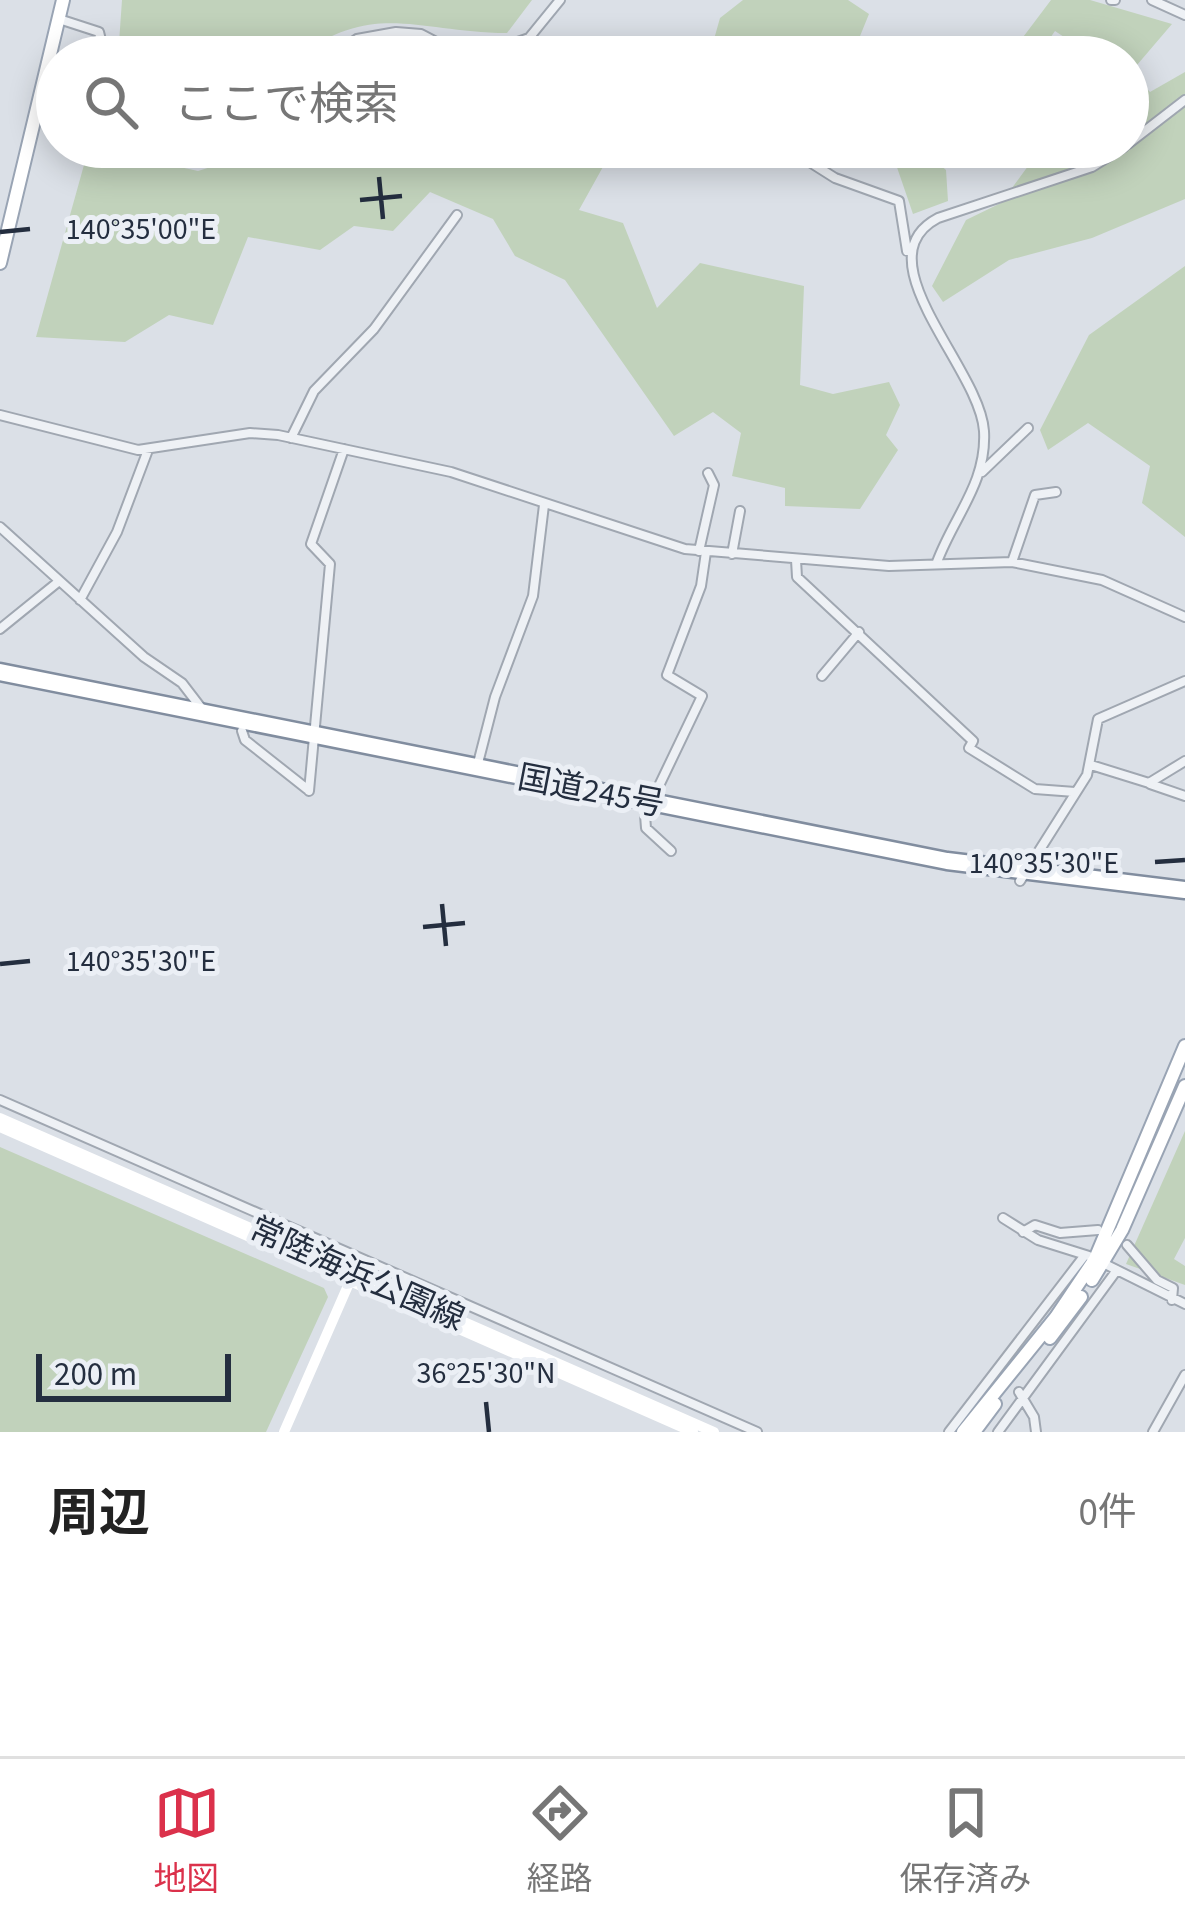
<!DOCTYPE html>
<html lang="ja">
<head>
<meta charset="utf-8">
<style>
  body { margin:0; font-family:"Source Sans 3","Noto Sans JP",sans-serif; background:#f6f6f6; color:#222 }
  .scale { position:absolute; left:36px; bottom:30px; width:195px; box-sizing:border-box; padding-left:12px; border:6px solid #242e3f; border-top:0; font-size:33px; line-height:42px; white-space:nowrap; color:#242e3f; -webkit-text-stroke:9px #ebeff5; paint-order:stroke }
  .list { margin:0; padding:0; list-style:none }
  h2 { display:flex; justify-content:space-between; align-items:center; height:156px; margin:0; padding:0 48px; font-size:51px }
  h2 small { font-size:39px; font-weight:400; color:#767676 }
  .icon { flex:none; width:66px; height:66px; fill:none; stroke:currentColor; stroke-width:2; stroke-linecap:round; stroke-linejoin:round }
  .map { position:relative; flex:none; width:1185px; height:1432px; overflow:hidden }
  .search { position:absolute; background:#fff; box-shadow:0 6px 30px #0003; left:36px; right:36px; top:36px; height:132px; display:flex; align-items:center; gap:30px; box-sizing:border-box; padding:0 42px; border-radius:66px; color:#767676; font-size:45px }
  .sheet { height:324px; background:#fff }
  nav { display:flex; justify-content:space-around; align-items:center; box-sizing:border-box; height:168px; border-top:3px solid #e0e0e0; background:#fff; font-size:33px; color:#767676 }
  nav a { display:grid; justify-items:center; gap:6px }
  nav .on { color:#db314b }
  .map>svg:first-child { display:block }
</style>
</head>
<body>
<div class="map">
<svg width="1185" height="1432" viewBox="0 0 1185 1432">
  <rect width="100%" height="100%" fill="#dbe0e7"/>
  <!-- green -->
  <path fill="#c1d2bb" d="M122 0H532L507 33C415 32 376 0 296 57H118Z
    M743 0H848L869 14 858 41 872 57H709L720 18Z
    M1051 0H1090L1172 24 1131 72 1150 92 1185 72V199L1092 238 1009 260 943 302 932 286 966 220 1001 203 1042 147H1128V57H1094L1055 31 1037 57H1008Z
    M89 147 198 171 274 147H614L579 210 623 223 657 308 700 263 804 286 800 385 833 394 889 382 900 405 886 435 898 450 860 509 785 506V488L732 476 741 433 713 412 674 436 565 280 515 256 493 219 430 192 393 231 354 226 320 250 248 237 213 325 169 315 125 342 36 337Z
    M890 147H919L946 170 948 201 913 214Z
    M1185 266V537L1142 503 1150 466 1088 423 1048 450 1040 430 1089 335Z
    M1185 1131V1238L1174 1259 1185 1266V1285L1126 1264Z
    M0 1147 324 1288 328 1297 266 1432H0Z"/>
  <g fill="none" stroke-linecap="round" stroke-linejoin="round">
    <!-- street casing -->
    <g stroke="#a0a7b1" stroke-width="12">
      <path id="street" d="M1111 0H1115
        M1152 0 1185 15
        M59 19 99 32 105 57
        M331 57 357 39 396 32 421 34 442 45 515 43 529 38 560 0
        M1128 144 1185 100
        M786 147 835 178 899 201 907 251
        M0 415 138 450 250 433 278 435 451 472 685 549 889 566 1012 562 1102 580 1185 617
        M291 438 314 391 374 329 457 215
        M982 472 1028 428
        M0 527 144 657 182 683 205 713
        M699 551 714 485 708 473
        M732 554 740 511
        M796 560 797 577 973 741 969 748 1035 789 1075 792
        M937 562C954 516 987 483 984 431 980 368 860 259 938 218L1092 167 1124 147
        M1012 562 1035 495 1056 492
        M80 600 117 532 148 450
        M0 629 58 582
        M822 676 859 632
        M242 731 245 740 307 789
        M1091 765 1149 783 1185 761
        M477 767 495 697 533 596 544 505
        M1150 784 1185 796
        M309 791 330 564 311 544 344 449
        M671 851 646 828 645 815 702 696 667 675 701 586 706 552
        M1020 881 1087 775 1098 719 1185 681
        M0 1100 757 1432
        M1003 1218 1038 1240 1089 1256
        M1023 1232 1035 1225 1060 1233 1098 1230
        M1127 1245 1157 1280 1173 1288 1172 1300
        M1103 1263 1185 1304
        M1019 1392 1034 1417 1036 1432
        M949 1432 1085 1255
        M998 1432 1117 1270
        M1153 1432 1185 1375"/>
    </g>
    <!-- primary casing -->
    <g stroke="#99a4b4" stroke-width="16">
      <path id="primary" d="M0 263 63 0
        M1092 1280 1122 1230 1185 1086
        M1050 1338 1081 1297
        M963 1432 1056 1317 1095 1259 1185 1046
        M974 1432 995 1404"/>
    </g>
    <!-- highway casing -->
    <g stroke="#818d9f" stroke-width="21">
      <path id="highway" d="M0 672 947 861 1185 890"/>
    </g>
    <!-- street -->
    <use href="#street" stroke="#eef1f5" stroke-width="8"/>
    <!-- secondary -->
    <path stroke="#fff" stroke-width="10" d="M0 1118 714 1432
      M0 1127 693 1432
      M284 1432 350 1281"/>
    <!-- primary -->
    <use href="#primary" stroke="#fff" stroke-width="12"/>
    <!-- highway -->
    <use href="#highway" stroke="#fff" stroke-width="16"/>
  </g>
  <!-- ticks -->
  <path fill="none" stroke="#242e3f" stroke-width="4.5" d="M379 177 383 219M360 200 402 196M0 232 30 229M1155 862 1185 860M442 904 446 946M423 927 465 923M0 964 30 961M486 1402 489 1432"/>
  <g text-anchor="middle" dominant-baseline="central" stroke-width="10" stroke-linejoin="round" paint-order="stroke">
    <!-- street labels -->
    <g font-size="33" fill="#242e3f" stroke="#ebeff5">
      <text transform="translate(591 791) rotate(11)">国道245号</text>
      <text transform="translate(357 1274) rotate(24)">常陸海浜公園線</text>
    </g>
  </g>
  <g font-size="30" text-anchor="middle" fill="#242e3f" stroke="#ebeff5" stroke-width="10" stroke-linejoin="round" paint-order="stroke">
    <text x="141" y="239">140°35'00"E</text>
    <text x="1044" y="873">140°35'30"E</text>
    <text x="141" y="971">140°35'30"E</text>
    <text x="486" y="1383">36°25'30"N</text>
  </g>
</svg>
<div class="scale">200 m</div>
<div class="search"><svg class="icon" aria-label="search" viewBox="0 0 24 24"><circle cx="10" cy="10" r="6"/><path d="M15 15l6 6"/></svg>ここで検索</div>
</div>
<section class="sheet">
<h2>周辺<small>0件</small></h2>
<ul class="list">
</ul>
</section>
<nav>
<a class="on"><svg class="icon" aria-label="map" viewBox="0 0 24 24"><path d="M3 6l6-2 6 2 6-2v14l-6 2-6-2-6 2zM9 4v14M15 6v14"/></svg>地図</a>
<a><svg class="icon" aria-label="directions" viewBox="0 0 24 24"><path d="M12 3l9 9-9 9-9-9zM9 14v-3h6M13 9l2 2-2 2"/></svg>経路</a>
<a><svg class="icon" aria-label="saved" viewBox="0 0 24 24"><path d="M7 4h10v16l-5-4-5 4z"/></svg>保存済み</a>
</nav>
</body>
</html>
